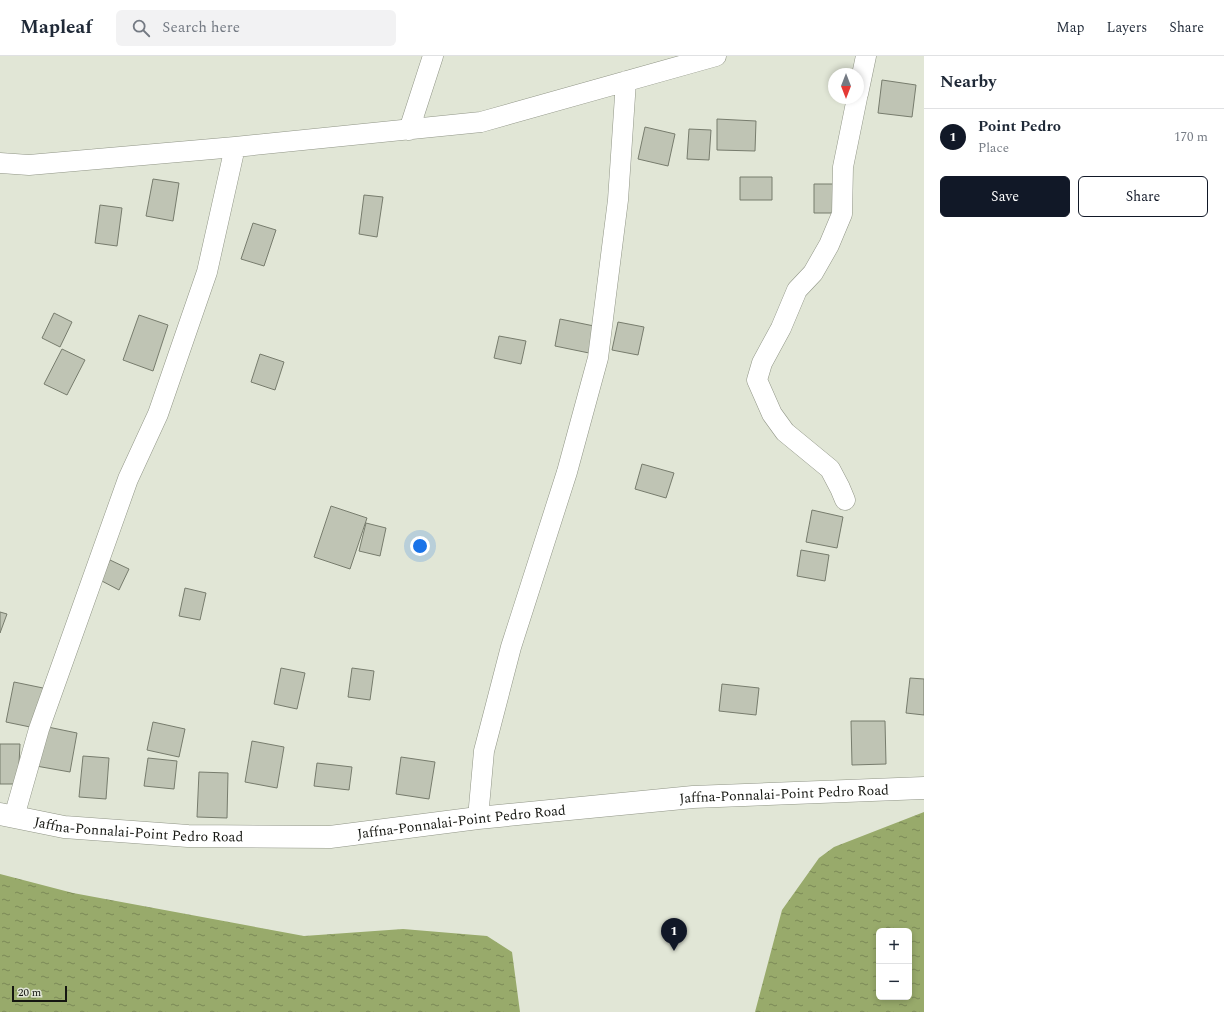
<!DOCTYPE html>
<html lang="en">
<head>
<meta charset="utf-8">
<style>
  body { margin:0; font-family:Spectral,serif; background:#f2f2f3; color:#1f2937 }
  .controls { position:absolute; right:12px; bottom:12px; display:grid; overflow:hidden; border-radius:6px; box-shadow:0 2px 6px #0003 }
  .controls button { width:36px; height:36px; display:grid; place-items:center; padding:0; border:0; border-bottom:1px solid #e0e1e3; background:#fff; color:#1f2937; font:20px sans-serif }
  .compass { position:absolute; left:828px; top:12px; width:36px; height:36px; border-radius:50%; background:#fff; box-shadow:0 2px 6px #0003; rotate:180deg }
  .scale { position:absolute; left:12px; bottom:10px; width:55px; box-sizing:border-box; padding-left:4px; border:2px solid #151611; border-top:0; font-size:11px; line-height:14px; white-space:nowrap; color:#151611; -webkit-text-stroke:3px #e1e6d6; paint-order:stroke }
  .you { position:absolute; left:420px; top:490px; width:14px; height:14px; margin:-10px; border:3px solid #fff; border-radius:50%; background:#1a73e8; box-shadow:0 0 0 6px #1a73e833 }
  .badge { display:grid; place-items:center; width:26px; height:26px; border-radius:50%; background:#111827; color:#fff; font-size:13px; font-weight:700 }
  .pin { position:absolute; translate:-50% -33px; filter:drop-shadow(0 1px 2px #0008) }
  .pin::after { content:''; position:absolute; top:21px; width:14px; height:12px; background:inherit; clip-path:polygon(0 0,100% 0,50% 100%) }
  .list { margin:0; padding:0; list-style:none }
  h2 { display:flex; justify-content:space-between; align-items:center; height:52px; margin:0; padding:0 16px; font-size:17px }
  h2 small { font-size:13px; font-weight:400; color:#747a83 }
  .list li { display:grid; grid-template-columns:26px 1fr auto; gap:12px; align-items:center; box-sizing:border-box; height:56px; padding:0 16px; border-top:1px solid #e0e1e3 }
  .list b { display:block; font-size:15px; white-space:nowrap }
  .list p { margin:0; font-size:13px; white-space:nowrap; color:#747a83 }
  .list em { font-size:13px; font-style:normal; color:#747a83 }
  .actions { display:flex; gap:8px; padding:12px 16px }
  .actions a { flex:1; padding:9px 0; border:1px solid #111827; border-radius:6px; text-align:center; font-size:14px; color:#111827 }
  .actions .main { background:#111827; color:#fff }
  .icon { flex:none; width:22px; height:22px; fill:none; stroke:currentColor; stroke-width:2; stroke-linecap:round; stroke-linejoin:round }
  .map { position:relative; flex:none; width:924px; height:956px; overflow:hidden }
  header { display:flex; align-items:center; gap:24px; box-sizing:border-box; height:56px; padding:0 20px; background:#fff; border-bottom:1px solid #e0e1e3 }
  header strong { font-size:19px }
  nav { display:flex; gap:22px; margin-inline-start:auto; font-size:14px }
  .search { width:280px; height:36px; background:#f2f2f3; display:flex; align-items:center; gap:10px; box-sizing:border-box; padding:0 14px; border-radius:6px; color:#747a83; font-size:15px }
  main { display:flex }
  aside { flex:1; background:#fff }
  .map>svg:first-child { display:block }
</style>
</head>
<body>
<header>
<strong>Mapleaf</strong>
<div class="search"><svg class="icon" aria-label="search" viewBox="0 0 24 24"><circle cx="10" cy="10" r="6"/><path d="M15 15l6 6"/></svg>Search here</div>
<nav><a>Map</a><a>Layers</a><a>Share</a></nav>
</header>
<main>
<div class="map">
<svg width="924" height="956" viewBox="0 0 924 956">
  <defs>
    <pattern id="water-ripples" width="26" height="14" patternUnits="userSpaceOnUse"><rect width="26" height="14" fill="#98aa6b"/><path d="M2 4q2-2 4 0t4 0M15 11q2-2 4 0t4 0" fill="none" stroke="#7b8957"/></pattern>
  </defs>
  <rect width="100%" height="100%" fill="#e1e6d6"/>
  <!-- water -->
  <path fill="url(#water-ripples)" fill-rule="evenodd" d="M924 756V956H755L782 854 819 802 834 791ZM879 875H909V941H879Z
    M0 818 73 837 304 880 403 873 487 880 512 896 520 956H0Z"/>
  <!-- building -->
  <path fill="#bfc4b4" stroke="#777c6d" d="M882 24 916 29 912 61 878 57Z
    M717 63 756 65 755 95 717 94Z
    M645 71 675 78 668 110 638 103Z
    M689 73 711 74 709 104 687 103Z
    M740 121H772V144H740Z
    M153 123 179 127 173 165 146 160Z
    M814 128H836V157H814Z
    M364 139 383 141 377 181 359 178Z
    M100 149 122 152 117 190 95 187Z
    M253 167 276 174 264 210 241 203Z
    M54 257 72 266 60 291 42 282Z
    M139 259 168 269 153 315 123 304Z
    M560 263 594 270 589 297 555 290Z
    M618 266 644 271 638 299 612 294Z
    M499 280 526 285 521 308 494 302Z
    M62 293 85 304 67 339 44 328Z
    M260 298 284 306 275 334 251 326Z
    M642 408 674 417 666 442 635 433Z
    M331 450 367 462 350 513 314 501Z
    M812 454 843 461 837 492 806 486Z
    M366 467 386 472 380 500 359 495Z
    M801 494 829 499 825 525 797 520Z
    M110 504 129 513 119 534 100 524Z
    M185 532 206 537 200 564 179 560Z
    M0 556 7 558 0 577Z
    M281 612 305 617 297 653 274 648Z
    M352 612 374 615 370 644 348 641Z
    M910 622 924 623V659L906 657Z
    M14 626 43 632 35 672 6 666Z
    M722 628 759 632 756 659 719 655Z
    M851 665H885L886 708 852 709Z
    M153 666 185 673 179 701 147 694Z
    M43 670 77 677 70 716 36 710Z
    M252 685 284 691 277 732 245 726Z
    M0 688H20L18 728H0Z
    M83 700 109 702 106 743 79 741Z
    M401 701 435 706 429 743 396 738Z
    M148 702 177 705 174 733 144 730Z
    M317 707 352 711 349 734 314 730Z
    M199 716 228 717 227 762 197 761Z"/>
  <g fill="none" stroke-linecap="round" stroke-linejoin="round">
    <!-- street casing -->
    <g stroke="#909586" stroke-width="21">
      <path id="street" d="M858 38 866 0
        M409 74 433 0
        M0 107 29 109 235 91 481 66 716 0
        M845 444 840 432 830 413 785 376 772 358 757 324 762 307 781 272 797 234 813 217 829 189 842 158 843 111 857 42
        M14 761 39 673 128 423 158 358 207 216 235 91
        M478 762 484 695 511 591 567 416 598 302 618 144 626 25"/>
    </g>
    <!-- secondary casing -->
    <g stroke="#909586" stroke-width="23">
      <g id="secondary">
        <path id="s1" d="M0 758 64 771 188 780 330 781 478 762 693 741 924 732"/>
      </g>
    </g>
    <!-- street -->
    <use href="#street" stroke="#fff" stroke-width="20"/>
    <!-- secondary -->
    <use href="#secondary" stroke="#fff" stroke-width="22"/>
  </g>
  <g text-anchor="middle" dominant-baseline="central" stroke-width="4" stroke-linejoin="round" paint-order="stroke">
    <!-- street labels -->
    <g font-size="14" fill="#151611" stroke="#e1e6d6">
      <text stroke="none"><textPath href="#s1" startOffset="788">Jaffna-Ponnalai-Point Pedro Road</textPath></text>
      <text stroke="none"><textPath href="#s1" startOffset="464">Jaffna-Ponnalai-Point Pedro Road</textPath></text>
      <text stroke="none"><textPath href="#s1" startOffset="140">Jaffna-Ponnalai-Point Pedro Road</textPath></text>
    </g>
  </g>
</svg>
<div class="controls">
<button>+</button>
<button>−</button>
</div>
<svg class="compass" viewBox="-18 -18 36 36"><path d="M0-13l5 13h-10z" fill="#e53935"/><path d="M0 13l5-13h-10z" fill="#747a83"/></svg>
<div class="scale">20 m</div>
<div class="you"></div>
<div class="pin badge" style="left:674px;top:895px">1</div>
</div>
<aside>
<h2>Nearby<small></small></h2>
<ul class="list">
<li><span class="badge">1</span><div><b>Point Pedro</b><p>Place</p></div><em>170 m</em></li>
</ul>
<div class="actions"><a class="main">Save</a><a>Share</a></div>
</aside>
</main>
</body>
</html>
